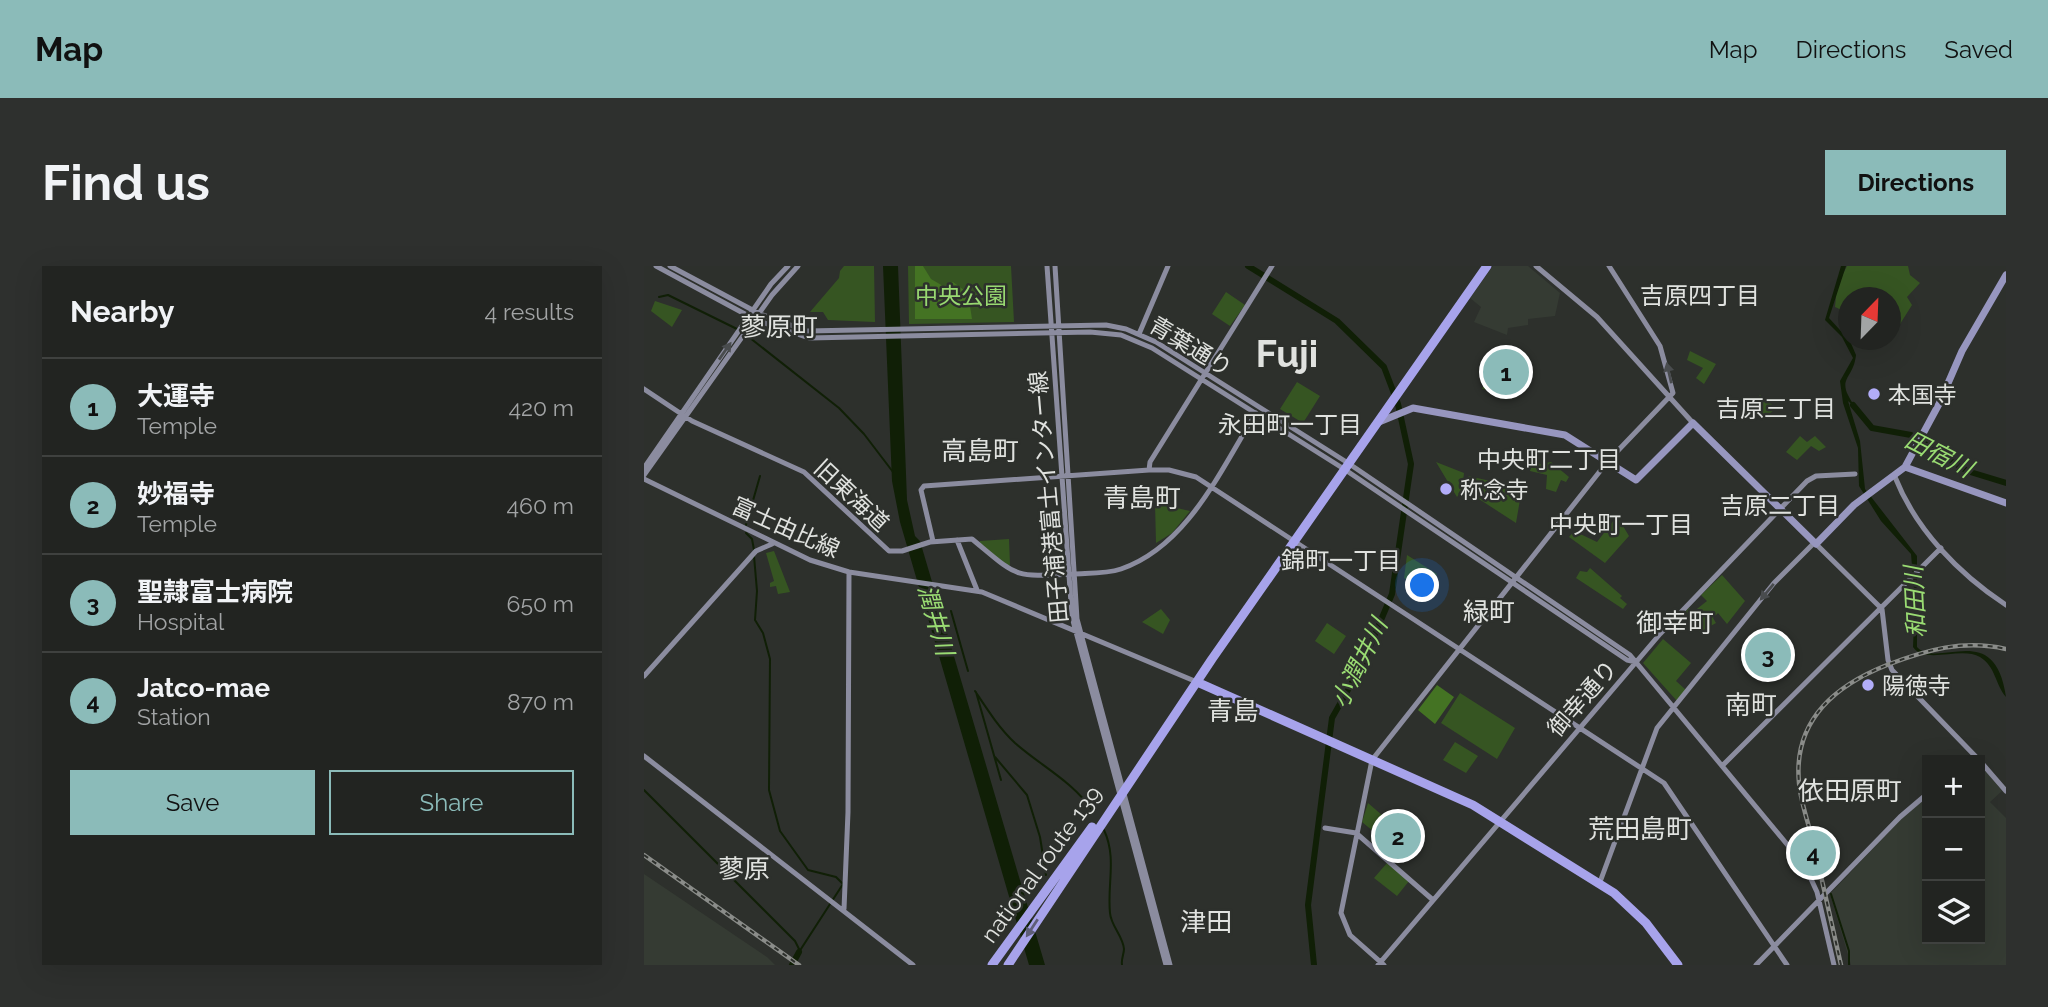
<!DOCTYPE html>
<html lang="en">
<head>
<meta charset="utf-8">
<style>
  body { margin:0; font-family:Raleway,"Noto Sans JP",sans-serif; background:#2e302e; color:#f1f3f6 }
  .controls { position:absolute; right:21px; bottom:21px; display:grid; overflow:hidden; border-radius:0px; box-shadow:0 7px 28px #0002 }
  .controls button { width:63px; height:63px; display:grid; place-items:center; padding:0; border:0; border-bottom:2px solid #3f413f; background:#222421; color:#f1f3f6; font:35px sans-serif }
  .compass { position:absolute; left:1194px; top:21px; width:63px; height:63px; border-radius:50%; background:#222421; box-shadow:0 7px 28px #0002; rotate:23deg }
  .you { position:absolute; left:779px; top:320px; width:24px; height:24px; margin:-18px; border:5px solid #fff; border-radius:50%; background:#1a73e8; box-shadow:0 0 0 10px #1a73e833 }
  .badge { display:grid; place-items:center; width:46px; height:46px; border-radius:50%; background:#8bbbb9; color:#111; font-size:23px; font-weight:700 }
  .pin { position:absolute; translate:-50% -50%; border:4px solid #fff; box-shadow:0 2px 7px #0006 }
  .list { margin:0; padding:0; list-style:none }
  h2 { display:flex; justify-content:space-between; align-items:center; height:91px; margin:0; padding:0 28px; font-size:30px }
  h2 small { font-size:23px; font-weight:400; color:#a2a4a5 }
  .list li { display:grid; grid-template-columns:46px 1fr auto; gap:21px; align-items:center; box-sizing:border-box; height:98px; padding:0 28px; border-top:2px solid #3f413f }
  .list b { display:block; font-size:26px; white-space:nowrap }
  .list p { margin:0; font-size:23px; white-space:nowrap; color:#a2a4a5 }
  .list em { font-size:23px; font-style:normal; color:#a2a4a5 }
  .actions { display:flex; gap:14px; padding:21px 28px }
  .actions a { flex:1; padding:16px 0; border:2px solid #8bbbb9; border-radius:0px; text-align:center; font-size:24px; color:#8bbbb9 }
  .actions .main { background:#8bbbb9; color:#111 }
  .icon { flex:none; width:38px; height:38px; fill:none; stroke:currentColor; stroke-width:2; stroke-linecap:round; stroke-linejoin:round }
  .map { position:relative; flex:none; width:1362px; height:699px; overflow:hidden; border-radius:0px }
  header { display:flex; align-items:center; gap:42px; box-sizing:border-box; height:98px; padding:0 35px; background:#8bbbb9; color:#111 }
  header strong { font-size:33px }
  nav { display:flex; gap:38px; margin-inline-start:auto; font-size:24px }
  .intro { display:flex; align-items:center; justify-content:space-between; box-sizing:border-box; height:168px; padding:0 42px }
  h1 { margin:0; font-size:49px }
  .button { padding:18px 32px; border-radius:0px; background:#8bbbb9; color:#111; font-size:24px; font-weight:700 }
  main { display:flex; gap:42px; padding:0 42px }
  aside { flex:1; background:#222421; border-radius:0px; box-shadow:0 7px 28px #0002 }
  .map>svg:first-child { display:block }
</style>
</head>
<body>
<header>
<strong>Map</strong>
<nav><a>Map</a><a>Directions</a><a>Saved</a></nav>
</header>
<div class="intro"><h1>Find us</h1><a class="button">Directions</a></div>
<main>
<aside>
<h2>Nearby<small>4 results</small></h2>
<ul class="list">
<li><span class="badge">1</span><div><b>大運寺</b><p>Temple</p></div><em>420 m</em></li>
<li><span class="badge">2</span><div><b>妙福寺</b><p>Temple</p></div><em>460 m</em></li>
<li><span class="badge">3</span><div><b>聖隷富士病院</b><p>Hospital</p></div><em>650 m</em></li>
<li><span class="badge">4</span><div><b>Jatco-mae</b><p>Station</p></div><em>870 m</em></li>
</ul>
<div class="actions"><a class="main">Save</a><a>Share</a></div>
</aside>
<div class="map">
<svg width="1362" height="699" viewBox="0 0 1362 699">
  <rect width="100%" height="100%" fill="#2d302c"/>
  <!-- built -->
  <path fill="#353b33" d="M849 0H884L916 27 911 50 884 53V59L864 62 863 69 830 56 837 41 826 32Z
    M1342 505 1358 525 1346 536 1362 552V699H1207L1186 628 1257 553 1283 531V673H1336V510Z
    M0 608 123 691 131 699H0Z"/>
  <!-- green -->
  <path fill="#365522" d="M200 0H230L231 56 184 54 179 46H166L195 12 196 5Z
    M264 0H367L370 56 265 58Z
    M1203 0H1264L1266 9 1276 17 1263 31 1268 39 1246 74V32H1204V47L1191 41 1193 20Z
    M582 26 601 39 586 60 568 48Z
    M11 35 38 44 28 61 7 45Z
    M856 81 869 88 867 95H861L854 110 857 112 854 125 838 123Z
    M1046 85 1072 98 1060 118 1052 112 1059 102 1043 94Z
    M653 116 676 130 659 157 636 143Z
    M1116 129 1132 142 1119 154 1104 139Z
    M1156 170 1163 176 1171 170 1182 181 1175 185 1167 180 1153 194 1142 186Z
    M889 193 896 198 907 196 925 211 922 216 917 214 912 226 902 223 903 209 886 205Z
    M792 196 820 207 818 224 813 231Z
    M824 210 878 222 872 257 821 224Z
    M511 237 546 245 528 267 512 277Z
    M973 250 985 270 961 297 925 271 930 265 953 276Z
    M365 273 366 299 363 300 336 278V275Z
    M130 285 146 326 134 328 132 320 126 321V317L130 315 122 287Z
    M763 289 793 308 781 326 760 312Z
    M946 302 978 330 976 332 983 338 979 343 932 312 936 305 943 306Z
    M1078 309 1101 335 1083 358 1074 347 1069 352 1072 357 1056 366 1042 345 1045 342 1049 346 1063 335 1057 329Z
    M517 343 526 354 519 368 498 356Z
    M683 357 702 370 690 388 671 375Z
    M1019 373 1047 397 1032 415 1042 424 1033 435 999 397Z
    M816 427 871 462 853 493 797 457Z
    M811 476 834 490 822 507 799 494Z
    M724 537 746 556 735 570 718 556Z
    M743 597 765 615 753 630 730 612Z"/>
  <!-- forest -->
  <path fill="#447323" d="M271 0H279L287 13 299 20 309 16 324 27 328 53H271Z
    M793 419 810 431 791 458 774 444Z"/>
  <!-- water -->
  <path fill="#101f06" d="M239 0H254L263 234 271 270 276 275 401 699H385L256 256 248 215Z
    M1197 0H1202L1185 52 1206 75 1212 89C1209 116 1189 111 1213 143L1204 135 1216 175 1221 223 1273 290V381C1294 404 1351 352 1362 431 1351 418 1352 401 1336 391 1317 380 1281 399 1269 381L1271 335 1267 288 1237 255 1215 220 1214 182 1199 137 1196 115 1209 92 1198 71 1181 54Z"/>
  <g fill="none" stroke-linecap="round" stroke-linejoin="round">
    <!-- stream -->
    <path stroke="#101f06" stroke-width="2" d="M15 31 24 29 93 63
      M101 68 195 142 220 168 249 206
      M102 259 116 210
      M102 267 108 273 110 284
      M110 290 113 325 111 354 119 367 126 393 125 524 136 565 164 604 192 611 199 618 155 686
      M307 345 324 405
      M331 425C343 443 355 462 371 477 397 500 428 515 448 544
      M332 426 357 514
      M351 491 383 529 396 571 402 609
      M0 524 151 675 155 683
      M460 564C473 592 463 618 466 647 467 660 479 670 480 683 480 688 477 693 478 699
      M1187 628 1205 685V699"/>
    <!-- river -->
    <path stroke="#101f06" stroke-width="6" d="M604 0 693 55 740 101 754 138 767 198 748 328 718 399 688 452 664 639 670 699
      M1209 139 1228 162 1267 169 1323 205 1362 217
      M148 699 155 686"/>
    <!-- secondary -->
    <path stroke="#8b8c9f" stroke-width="5" d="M12 0 112 54 165 72 446 66 477 69 508 82 700 203 983 394 992 396
      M26 0 116 48 163 65 462 59 482 63 512 76 704 197 986 389 1161 600 1173 626 1190 699
      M403 0 428 351 522 699
      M411 0 433 353 526 699
      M892 0 953 51 1049 157
      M495 68 524 0
      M0 123 48 155 160 206 245 285H258L286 276 328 273C375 312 368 311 429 308 444 307 462 308 477 303 544 280 577 203 612 147
      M0 202 127 18 144 0
      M505 204 506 196 628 0
      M0 209 128 29 154 0
      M1251 211C1272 264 1315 308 1362 339
      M0 213 166 294 205 306 338 326 553 416
      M313 274 333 324
      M289 275 277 224 280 220 505 204H525L552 211 1020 517 1143 699
      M1172 278 1238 343 1244 394 1248 404 1335 494
      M0 410 112 285 128 278
      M0 490 269 699
      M1336 495 1362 525
      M1078 500 1297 282
      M681 562 712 567 789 634
      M956 616 1013 462 1130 317 1170 277
      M200 643 204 546 205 306
      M734 699 1016 368 1163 215 1172 210 1211 208
      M740 699 706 669 697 647 728 494 964 195 1029 127 1016 80 965 0
      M1112 699 1256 551 1283 528"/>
    <!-- primary -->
    <path stroke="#9796bf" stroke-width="7" d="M735 156 769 142 921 169 992 214 1049 157 1172 278 1210 239 1261 201 1295 138 1318 85 1362 9
      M1261 201 1362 237"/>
    <!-- highway -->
    <path stroke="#a7a3eb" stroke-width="9" d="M553 416 829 539 970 627 1002 657 1034 699
      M348 699 448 561
      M364 699 568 393 843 0"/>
    <!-- rail casing -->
    <g stroke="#8a8c89" stroke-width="4.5">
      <path id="rail" d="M0 589 155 699
        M1197 699C1188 659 1179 619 1170 579 1165 559 1157 538 1155 517 1149 455 1190 420 1243 399 1282 384 1320 373 1362 383"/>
    </g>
    <!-- rail -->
    <use href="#rail" stroke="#2d302c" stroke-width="2" stroke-dasharray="5" stroke-linecap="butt"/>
  </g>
  <!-- one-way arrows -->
  <defs><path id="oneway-solid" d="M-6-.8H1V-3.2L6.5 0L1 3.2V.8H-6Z" transform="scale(1.75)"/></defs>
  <g fill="#494c4e">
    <use href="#oneway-solid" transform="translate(81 85) rotate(-55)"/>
    <use href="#oneway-solid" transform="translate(1025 107) rotate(-103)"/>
    <use href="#oneway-solid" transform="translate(1123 326) rotate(130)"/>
  </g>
  <use fill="#5e5e78" href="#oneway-solid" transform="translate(388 662) rotate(123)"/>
  <!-- markers -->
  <g fill="#b2adf9" stroke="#2d302c" stroke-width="2.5">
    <circle cx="1230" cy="128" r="7"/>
    <circle cx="802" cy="223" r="7"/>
    <circle cx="1224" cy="419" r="7"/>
  </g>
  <g text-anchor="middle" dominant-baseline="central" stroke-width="5" stroke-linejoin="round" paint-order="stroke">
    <!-- park labels -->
    <g font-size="23" fill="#98d971" stroke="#2d302c">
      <text x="317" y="29">中央公園</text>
    </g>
    <!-- street labels -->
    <g font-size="23" fill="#e0e2df" stroke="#2d302c">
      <text transform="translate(547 80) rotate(31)">青葉通り</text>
      <text transform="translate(208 229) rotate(43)">旧東海道</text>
      <text transform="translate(404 231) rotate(-95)">田子浦港富士インター線</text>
      <text transform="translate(142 261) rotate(24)">富士由比線</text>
      <text transform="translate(938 432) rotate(-49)">御幸通り</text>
      <text transform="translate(397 598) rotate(-54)">national route 139</text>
    </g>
    <!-- poi labels -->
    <g font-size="23" fill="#e0e2df" stroke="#2d302c" text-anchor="start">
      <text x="1244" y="128">本国寺</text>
      <text x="816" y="223">称念寺</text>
      <text x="1238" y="419">陽徳寺</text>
    </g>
    <!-- neighbourhood labels -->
    <g font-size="24" fill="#e0e2df" stroke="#2d302c">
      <text x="1056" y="29">吉原四丁目</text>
      <text x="1132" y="142">吉原三丁目</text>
      <text x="646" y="158">永田町一丁目</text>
      <text x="905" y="193">中央町二丁目</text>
      <text x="1136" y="239">吉原二丁目</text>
      <text x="977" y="258">中央町一丁目</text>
      <text x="697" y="294">錦町一丁目</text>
    </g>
    <!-- water labels -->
    <g font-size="24" font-style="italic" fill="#9adc73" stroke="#2d302c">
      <text transform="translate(1295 188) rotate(27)">田宿川</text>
      <text transform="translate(1271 336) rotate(-93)">和田川</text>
      <text transform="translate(292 354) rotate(74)">潤井川</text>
      <text transform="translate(715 397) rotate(-64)">小潤井川</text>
    </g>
    <!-- quarter labels -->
    <g font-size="26" fill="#e0e2df" stroke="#2d302c">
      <text x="135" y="61">蓼原町</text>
      <text x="336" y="185">高島町</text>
      <text x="498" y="232">青島町</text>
      <text x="845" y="346">緑町</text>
      <text x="1031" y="357">御幸町</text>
      <text x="1107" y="439">南町</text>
      <text x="589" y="445">青島</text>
      <text x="1206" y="525">依田原町</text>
      <text x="996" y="563">荒田島町</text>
      <text x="100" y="603">蓼原</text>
      <text x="562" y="656">津田</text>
    </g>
    <!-- town labels -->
    <g font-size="37" font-weight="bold" fill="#e0e2df" stroke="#2d302c">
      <text x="643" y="88">Fuji</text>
    </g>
  </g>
</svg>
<div class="controls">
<button>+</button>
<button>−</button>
<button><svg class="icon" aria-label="layers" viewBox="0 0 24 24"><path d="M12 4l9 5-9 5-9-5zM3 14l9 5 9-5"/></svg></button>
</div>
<svg class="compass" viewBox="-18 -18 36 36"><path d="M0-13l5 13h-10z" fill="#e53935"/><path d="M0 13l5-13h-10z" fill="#a2a4a5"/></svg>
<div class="you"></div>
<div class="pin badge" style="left:862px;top:106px">1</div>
<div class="pin badge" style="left:754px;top:570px">2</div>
<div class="pin badge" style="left:1124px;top:389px">3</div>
<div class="pin badge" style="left:1169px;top:587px">4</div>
</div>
</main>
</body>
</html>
